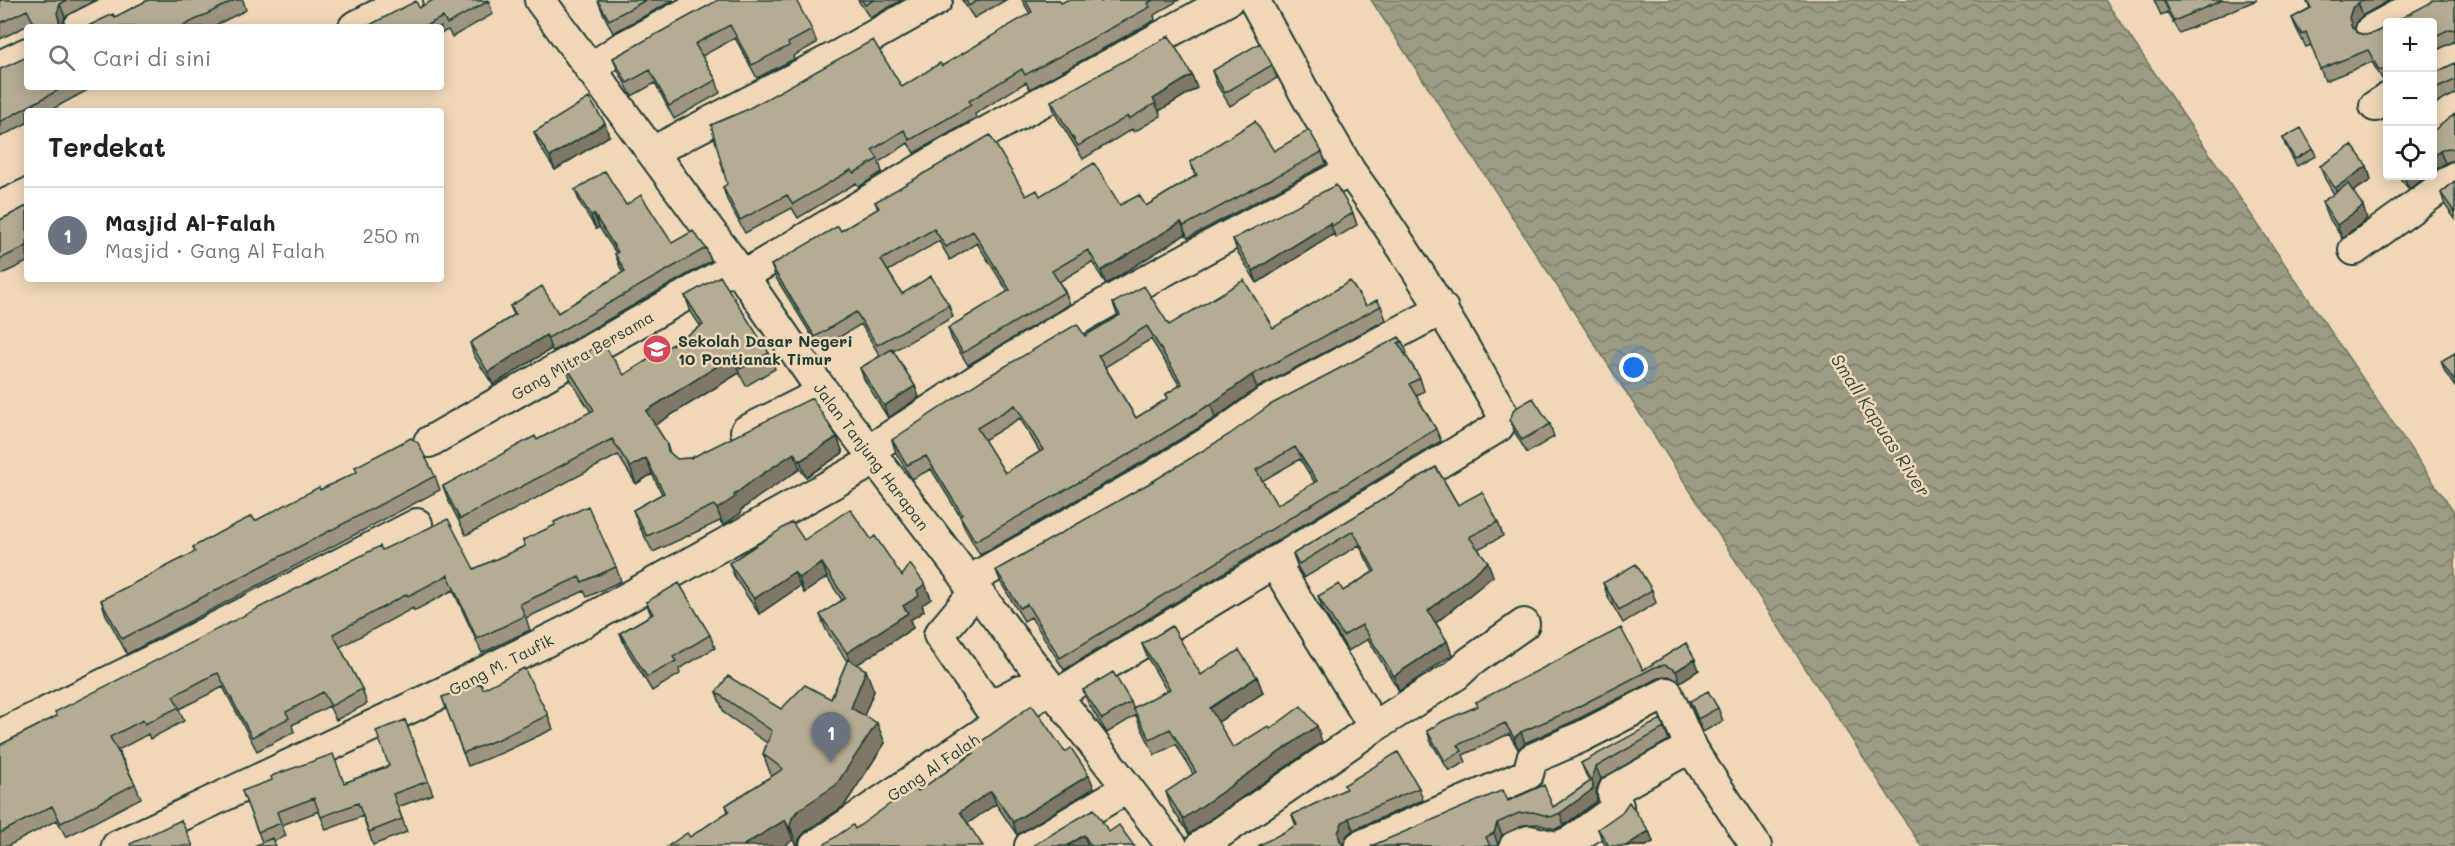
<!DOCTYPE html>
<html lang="id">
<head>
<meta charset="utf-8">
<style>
  body { margin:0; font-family:Mali,sans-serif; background:#f2f2f2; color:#202124 }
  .controls { position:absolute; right:18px; top:18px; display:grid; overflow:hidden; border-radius:6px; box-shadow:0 3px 15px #0003 }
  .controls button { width:54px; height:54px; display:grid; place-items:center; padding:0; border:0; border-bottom:2px solid #e0e0e0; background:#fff; color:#202124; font:30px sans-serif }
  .you { position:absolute; left:1634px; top:368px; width:21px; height:21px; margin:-15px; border:4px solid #fff; border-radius:50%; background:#1a73e8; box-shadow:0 0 0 9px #1a73e833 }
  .badge { display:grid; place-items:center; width:39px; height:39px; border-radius:50%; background:#d1495b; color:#fff; font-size:20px; font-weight:700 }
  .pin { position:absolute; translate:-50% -50px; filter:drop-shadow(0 2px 3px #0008) }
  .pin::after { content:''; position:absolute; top:32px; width:21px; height:18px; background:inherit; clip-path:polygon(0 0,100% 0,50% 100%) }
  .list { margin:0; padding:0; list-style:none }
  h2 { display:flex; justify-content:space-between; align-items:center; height:78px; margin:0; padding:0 24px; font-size:26px }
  h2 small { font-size:20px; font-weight:400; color:#757577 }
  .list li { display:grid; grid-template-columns:39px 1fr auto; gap:18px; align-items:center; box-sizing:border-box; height:96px; padding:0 24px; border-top:2px solid #e0e0e0 }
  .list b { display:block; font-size:22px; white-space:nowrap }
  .list p { margin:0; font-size:20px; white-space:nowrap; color:#757577 }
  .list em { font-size:20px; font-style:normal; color:#757577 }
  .icon { flex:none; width:33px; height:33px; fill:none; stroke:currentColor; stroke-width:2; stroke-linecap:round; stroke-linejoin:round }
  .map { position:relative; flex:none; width:2455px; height:846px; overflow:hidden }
  .search { position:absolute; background:#fff; box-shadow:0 3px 15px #0003; left:24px; top:24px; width:420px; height:66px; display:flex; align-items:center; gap:15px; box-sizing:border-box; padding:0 21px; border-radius:6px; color:#757577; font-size:22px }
  .panel { position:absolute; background:#fff; box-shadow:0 3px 15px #0003; left:24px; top:108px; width:420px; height:174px; border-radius:6px }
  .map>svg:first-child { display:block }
</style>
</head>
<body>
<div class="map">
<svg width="2455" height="846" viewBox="0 0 2455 846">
  <defs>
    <pattern id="water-waves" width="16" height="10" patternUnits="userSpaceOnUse" patternTransform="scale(1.5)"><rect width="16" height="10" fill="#9d9b83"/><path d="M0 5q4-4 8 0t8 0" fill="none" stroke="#7f806c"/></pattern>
  </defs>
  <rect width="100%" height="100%" fill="#f0d7b8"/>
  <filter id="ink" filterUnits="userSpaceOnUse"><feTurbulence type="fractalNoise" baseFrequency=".0167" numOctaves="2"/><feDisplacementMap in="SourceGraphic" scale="12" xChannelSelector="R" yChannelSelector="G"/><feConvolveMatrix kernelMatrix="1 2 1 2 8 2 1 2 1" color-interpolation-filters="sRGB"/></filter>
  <g filter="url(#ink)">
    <!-- water -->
    <path fill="url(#water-waves)" stroke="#6b7563" stroke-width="1.5" d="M1371 0H2105L2455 514V846H1921Z"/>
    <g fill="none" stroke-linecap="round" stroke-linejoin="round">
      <!-- minor casing -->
      <g stroke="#1f3d34" stroke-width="34">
        <path id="minor" d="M540 0 743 276 816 382 1172 846
          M79 27 133 0
          M354 27 407 0
          M2371 30 2426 0
          M0 66 27 53
          M590 69 621 48 711 0
          M2432 71 2455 58
          M2375 106 2388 98
          M652 152 841 54 937 0
          M0 207 27 194
          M2354 250 2455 177
          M743 276 948 153 1228 0
          M746 431 824 392
          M429 442 735 267
          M868 451C905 427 941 403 978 379 1098 304 1225 238 1350 171L1308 99 1254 0
          M1274 562 1374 727
          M967 582 1150 478 1225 432 1265 403 1443 309
          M975 592 939 635 989 707 1021 690
          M1056 695 1498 427 1502 421 1501 411C1454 328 1406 248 1350 171
          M0 735 157 658 417 524
          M117 846 448 690 573 628 875 460
          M815 846 1050 688
          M1030 846 1127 788
          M1201 846 1374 727 1456 675 1470 662 1524 624
          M1360 846 1528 774 1532 759 1581 737 1667 693 1692 750 1756 846
          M1515 846 1529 841 1551 846
          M1560 846 1573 840 1616 809 1618 806 1613 794 1614 790 1687 749 1692 750"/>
      </g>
      <!-- minor -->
      <use href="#minor" stroke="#f0d7b8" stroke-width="30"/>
    </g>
    <!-- wall -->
    <path fill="#9c947f" stroke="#1f3d34" stroke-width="1.5" fill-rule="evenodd" d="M0 0H95L65 17 62 25 64 27H34L32 23 0 39Z
      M148 0H243L246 10 212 27H86L115 17Z
      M488 0 493 14 452 37 448 30 441 33V27H366L419 8Z
      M599 0H674L613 33 603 13 598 1Z
      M858 0H902L870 18Z
      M962 0H1006L974 18Z
      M1022 0H1059L1061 3 1101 2 1104 0H1179L1154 15 1155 20 1030 89 1026 82 975 114 976 118 914 153 908 143 879 162 882 172 859 187 856 183 798 218 792 208 745 233 727 200 723 187 902 87 942 66 1030 14Z
      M2154 0H2257L2179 33 2167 12 2161 15Z
      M2306 0H2390L2363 15 2357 21 2354 29 2358 33 2366 35 2374 33 2388 26V82H2384L2372 62 2325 81 2311 45 2306 47 2297 30 2292 18 2310 8Z
      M2455 0V41L2433 52V22L2430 3Z
      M715 2 812 30 817 43 793 56 794 59 757 78 735 38 702 56 716 80 720 93 674 119 655 83 632 96 618 71 613 58Z
      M2455 63V94L2433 105V74Z
      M1272 65 1277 78 1230 106 1217 85 1212 71Z
      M3 68 27 87H93L49 111H27V123L0 137V69Z
      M1197 88 1159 111 1161 116 1134 132 1132 129 1083 159 1055 114 1051 101Z
      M2455 114V160H2453L2445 163 2433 172V131Z
      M534 132 609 136 555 170 539 145Z
      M2283 138 2313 149 2316 156 2297 166 2285 145Z
      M1274 151 1322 152 1326 164 1188 238 1186 234 1106 284 1092 262 1059 282 1065 292 1070 304 968 365 952 340 948 328 1008 292 977 243 950 260 939 241 888 271 902 294 949 305 953 317 893 351 915 386 919 397 888 418 864 379 860 368 880 356 861 324 820 349 776 278 771 265 841 231 878 209 875 202 1040 196 1120 205 1146 206 1195 176 1190 162Z
      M2320 166H2367L2371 180 2353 192 2367 219 2342 238 2327 215 2322 202 2334 194 2325 179Z
      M2398 176H2428L2409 189Z
      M2455 181V219L2445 205 2441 193Z
      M575 190 626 205 672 243 706 248 711 261 553 351 551 349 493 385 474 356 470 343 514 315 510 306 558 313 623 273 620 267 615 254 616 253 599 227 596 229 580 203Z
      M27 206V262L0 275V220Z
      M1353 213 1357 225 1336 238 1334 234 1257 283 1237 251 1233 239Z
      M685 296 769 353 775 369 746 386 739 373 655 425 666 442 670 453 677 459 691 458 837 437 843 453 806 477 800 469 758 497 740 511 741 513 723 525 720 521 653 552 639 526 633 510 662 494 652 474 636 484 618 455 466 535 449 502 443 486 537 440 591 412 571 381 565 364 624 375 701 327 691 312Z
      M1113 303 1169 325 1273 328 1366 306H1381L1386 320 1257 388 1215 418 1141 463 980 555 965 529 960 516 931 469 912 479 896 453 892 440 1085 336 1118 317ZM1151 339 1180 386 1166 394 1167 399 1136 418 1105 367ZM1020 418 1040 452 1005 473 984 440Z
      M1402 341 1407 353 1405 354 1420 378 1424 391 1416 396 1436 429 1441 441 1064 670 1031 617 1024 621 1001 583 996 570ZM1300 459 1315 483 1277 505 1262 481Z
      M2455 353V387L2445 372 2441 361Z
      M1510 420 1550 424 1554 437 1527 453 1515 433Z
      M355 467 435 476 440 490 127 654 106 615 101 600 195 552 193 547 255 521 320 490 357 472Z
      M1436 467 1458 505 1498 522 1503 536 1478 549 1493 576 1436 623 1447 641 1452 655 1399 691 1368 639 1348 651 1323 610 1318 596 1343 591 1373 572 1359 545 1304 578 1298 568 1293 554Z
      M871 539 902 576 925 584 931 599 922 605 924 611 910 620 913 628 857 664 874 691 864 715 885 743 844 806 805 832 799 839 798 845 800 846H796L793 840 690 837 728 812 726 805 772 776 771 775 763 754 767 743 724 713 716 692 781 709 831 699 847 661 826 630 820 615 842 600 827 577 804 593 800 586 759 614 735 578 729 563 804 540Z
      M523 540 616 567 621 581 587 597 584 591 526 618 530 630 482 653 453 590 414 611 413 608 340 647 362 689 367 704 336 720 329 706 292 725 294 732 257 751 223 687 179 709 184 721 150 739 148 734 118 750 135 784 141 798 66 837 57 820 8 846H0V745L382 550 474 569 525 546Z
      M1603 583 1652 590 1656 603 1623 623 1608 597Z
      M646 602 710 635 715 648 679 669 680 674 652 691 625 646 620 633 651 615Z
      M1686 643 1699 670 1680 682 1669 676 1659 678 1574 721 1525 743 1518 749 1509 734 1463 755 1466 762 1449 771 1431 742 1427 731 1478 706 1476 702 1643 670Z
      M1142 644 1201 675 1257 677 1263 693 1218 722 1233 748 1270 729 1322 742 1189 834 1171 807 1166 792 1193 774 1176 744 1155 755 1139 723 1136 715 1107 733 1088 703 1083 690 1131 702 1133 708 1167 691 1148 659Z
      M483 689 548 715 553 729 504 752 468 766 442 697Z
      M1690 701 1718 708 1723 721 1703 732Z
      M405 720 433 794 398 807 407 832 373 845 363 816 326 830 319 811 282 825 286 836 274 841 262 842 242 791 344 783 389 766Z
      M1664 728 1669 740 1601 779 1596 790 1597 801 1564 825 1555 829 1537 824 1524 825 1502 835 1498 845 1496 846H1371L1508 801 1553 807 1589 782 1581 763Z
      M971 749 1065 752 1094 788 1017 835 996 804 968 823 855 829 918 791 973 753Z
      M1344 785 1419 788 1423 800 1353 830 1347 835 1343 845 1296 826 1292 815 1346 789Z
      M1598 829 1649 831 1653 842 1646 846H1606L1602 840Z
      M1109 832 1134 846H1032Z"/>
    <!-- shaded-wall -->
    <path fill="#7f7868" stroke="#1f3d34" stroke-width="1.5" d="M2358 3 2363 15 2357 21 2354 30 2356 39 2349 18 2352 8Z
      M60 4 65 17 62 27 59 21 57 13Z
      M1192 75 1197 88 1159 111 1153 99Z
      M605 123 609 136 555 170 550 157Z
      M2440 151 2445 163 2433 172V157Z
      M2367 166 2371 180 2339 201 2335 188Z
      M2406 176H2428L2409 189 2404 177Z
      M2363 206 2367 219 2342 238 2337 225Z
      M594 214 599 227 596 229 591 216Z
      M1181 222 1186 234 1106 284 1101 271Z
      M1330 223 1334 234 1257 283 1253 271Z
      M546 335 551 349 493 385 488 372Z
      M733 356 739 373 652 427 646 411Z
      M1252 375 1257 388 1215 418 1211 404Z
      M915 386 919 397 888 418 884 406Z
      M837 437 843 453 806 477 800 461Z
      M794 453 800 469 758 497 740 511 741 513 723 525 717 509 752 481Z
      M646 458 652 474 636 484 630 467Z
      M1488 562 1493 576 1433 625 1428 611Z
      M822 563 827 577 804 593 799 578Z
      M794 572 800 586 759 614 754 599Z
      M925 584 931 599 922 605 924 611 910 620 913 628 852 668 847 653 903 606 917 590Z
      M1447 641 1452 655 1399 691 1394 676Z
      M1695 659 1699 670 1680 682 1676 671Z
      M866 670 874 691 859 728 851 708Z
      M1257 677 1263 693 1215 724 1210 708Z
      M877 723 885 743 844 806 805 832 799 839 798 846H797L790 826 792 818Z
      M1317 726 1322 742 1189 834 1183 819Z
      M1521 732 1525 743 1518 749 1514 738Z
      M1596 767 1601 779 1596 790 1597 801 1564 825 1560 813 1593 789 1592 778Z
      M1089 775 1094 788 1017 835 1013 822Z
      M991 791 996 804 965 825 960 812Z
      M1349 818 1353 830 1347 835 1343 845 1340 841 1338 833 1342 823Z
      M785 820 793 840 784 846H745L744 845Z
      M1497 823 1502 835 1498 845 1494 833Z
      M1649 831 1653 842 1646 846H1626Z
      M1084 835 1088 846H1067Z"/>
    <!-- building -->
    <path fill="#b5ac94" stroke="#1f3d34" stroke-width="1.5" fill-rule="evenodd" d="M0 0H67L60 4 57 13 59 21 64 27H36L27 10 0 23Z
      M148 0H235L181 27H86L113 14 115 17Z
      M433 0 489 1 447 24 443 17 423 27H366L416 1 419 8Z
      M599 0H646L609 20 598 1Z
      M717 0H796L812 30 788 43 789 46 752 65 730 25 695 44 716 80 669 106 650 70 627 83 613 58 715 2Z
      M862 0H874L865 5Z
      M966 0H979L969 6Z
      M1025 0H1059L1061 3 1067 0H1100L1101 2 1104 0H1153L1148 3 1150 7 1025 75 1022 69 969 101 971 105 910 140 904 130 872 150 878 159 854 173 851 170 793 204 787 195 740 220 723 187 727 184 711 125 746 110 873 40 902 87 940 63 942 66 1032 12Z
      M2163 0H2223L2174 21Z
      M2307 0H2363L2358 3 2352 8 2349 18 2352 27 2358 33 2366 35 2374 33 2388 26V71L2379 70 2368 50 2320 69 2306 32 2302 35 2292 18 2311 8Z
      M2433 0H2455V30L2450 29 2433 37V22H2394L2430 3Z
      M1169 36 1192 75 1153 99 1156 103 1129 119 1128 116 1078 146 1051 101Z
      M1260 43 1272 65 1225 93 1212 71Z
      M27 57V87H64L0 122V69L3 68Z
      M2455 63V80L2433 90V74Z
      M589 98 605 123 550 157 534 132Z
      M2455 114V149L2448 148 2440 151 2433 157V131Z
      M1255 121 1274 151 1309 130 1322 152 1184 226 1181 222 1101 271 1088 250 1052 271 1065 292 963 353 948 328 1010 290 973 231 946 247 934 229 881 260 902 294 931 276 949 305 877 345 856 312 815 337 771 265 838 226 841 231 879 208 875 202 990 135 1026 196 1037 190 1040 196 1094 163 1120 205 1139 195 1146 206 1197 175 1190 162Z
      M2301 128 2313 149 2295 159 2283 138Z
      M2352 145 2367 166 2335 188 2320 166Z
      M605 171 626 205 641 195 672 243 693 231 706 248 548 338 546 335 488 372 470 343 516 314 510 306 542 286 558 313 625 271 615 254 618 252 594 214 591 216 575 190Z
      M2455 181V213L2441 193Z
      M2348 184 2363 206 2337 225 2322 202Z
      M1336 185 1353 213 1332 226 1330 223 1253 271 1233 239Z
      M27 206V246L0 259V220Z
      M720 276 769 353 740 369 733 356 646 411 666 442 668 451 677 459 691 458 812 398 837 437 800 461 794 453 752 481 734 495 735 497 717 509 714 505 647 536 633 510 664 493 646 458 630 467 612 439 460 519 443 486 535 436 537 440 594 410 565 364 603 343 624 375 703 325 685 296Z
      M1244 280 1273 328 1350 281 1366 306 1377 300 1381 306 1252 375 1211 404 1136 450 975 541 960 516 962 514 926 456 907 465 892 440 982 380 1077 324 1085 336 1120 315 1113 303 1144 286 1169 325ZM1147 326 1182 384 1166 394 1168 398 1136 418 1098 356ZM1015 405 1043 450 1005 473 977 428Z
      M1399 337 1402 341 1398 343 1420 378 1409 384 1436 429 1060 658 1027 604 1020 608 996 570 1155 480 1230 434 1270 405ZM1295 447 1317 481 1277 505 1256 470Z
      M892 349 915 386 884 406 860 368Z
      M2455 353V382L2441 361Z
      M1533 398 1550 424 1522 440 1510 420 1514 409Z
      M411 438 418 443 435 476 122 639 101 600 195 552 193 547 222 531 252 516 255 521 319 487 320 490 357 472 355 467Z
      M1436 467 1458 505 1482 492 1498 522 1469 537 1488 562 1428 611 1447 641 1394 676 1362 625 1343 636 1318 596 1339 584 1343 591 1375 571 1353 531 1299 564 1293 554Z
      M588 506 616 567 582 582 579 577 520 604 525 616 477 639 448 575 408 596 407 594 333 634 362 689 331 706 323 692 286 712 289 718 252 737 218 673 213 675 173 696 179 707 145 724 143 720 110 737 135 784 61 823 52 806 0 833V745L57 716 55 712 380 546 382 550 448 519 474 569 525 546 523 540 555 525 554 522Z
      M850 509 871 539 875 536 902 576 910 564 925 584 917 590 919 596 903 606 908 613 847 653 820 615 845 598 822 563 799 578 794 572 754 599 729 563 792 522 804 540Z
      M1636 564 1652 590 1619 610 1603 583Z
      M679 583 710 635 673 657 676 661 647 677 620 633 653 614 646 602Z
      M1172 626 1201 675 1239 650 1257 677 1210 708 1233 748 1268 726 1270 729 1301 706 1317 726 1183 819 1166 792 1196 772 1170 729 1150 739 1133 708 1170 689 1142 644Z
      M1621 628 1643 670 1686 643 1695 659 1676 671 1665 665 1655 667 1570 711 1521 732 1514 738 1505 723 1458 745 1462 751 1445 761 1427 731 1443 721 1478 706 1476 702Z
      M848 659 866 670 851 708 877 723 836 785 797 811 792 818 790 826 792 833 785 820 744 845 745 846H668L687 833 690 837 729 811 726 805 783 769 763 754 772 731 716 692 728 676 781 709 805 685 831 699Z
      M524 668 548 715 499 739 463 753 442 697 481 683 483 689Z
      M1113 672 1131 702 1102 719 1083 690Z
      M1708 691 1718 708 1698 719 1690 701Z
      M1032 705 1065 752 1071 748 1089 775 1013 822 991 791 960 812 983 846H822L853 825 855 829 915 786 918 791 974 753 971 749Z
      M1661 719 1664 728 1596 767 1592 778 1593 789 1560 813 1551 817 1533 812 1519 813 1497 823 1494 833 1486 837 1490 846H1462L1461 844 1459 846H1371L1503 790 1508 801 1544 785 1553 807 1591 781 1581 763Z
      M405 720 428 781 393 794 402 819 369 832 358 803 321 817 314 798 277 812 281 823 258 832 242 791 272 780 271 777 274 775 333 754 344 783 389 766 376 731Z
      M1398 752 1419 788 1349 818 1342 823 1338 833 1340 841 1344 846H1258L1297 825 1292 815 1346 789 1344 785Z
      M1629 802 1649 831 1626 846H1609L1598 829 1622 812Z
      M1094 809 1109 832 1119 825 1134 846H1091L1084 835 1067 846H1032Z
      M181 820 193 846H131L130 844Z
      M272 838 276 846H254Z"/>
  </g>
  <!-- icons -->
  <defs>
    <g id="school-disc" transform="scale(1.5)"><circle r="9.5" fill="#d1495b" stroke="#f0d7b8"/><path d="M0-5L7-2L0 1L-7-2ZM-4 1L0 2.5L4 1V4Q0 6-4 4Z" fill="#fff"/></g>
  </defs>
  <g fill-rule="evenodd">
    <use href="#school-disc" x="657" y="349"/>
  </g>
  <g text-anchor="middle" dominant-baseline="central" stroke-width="5" stroke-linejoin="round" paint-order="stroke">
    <!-- poi labels -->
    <g font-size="16" font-weight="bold" fill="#1f3d34" stroke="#f0d7b8" text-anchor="start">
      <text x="678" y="340">Sekolah Dasar Negeri<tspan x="678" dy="18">10 Pontianak Timur</tspan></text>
    </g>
    <!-- street labels -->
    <g font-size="16" fill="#1f3d34" stroke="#f0d7b8">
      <text transform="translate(582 355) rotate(-30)">Gang Mitra Bersama</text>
      <text transform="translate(872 456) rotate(53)">Jalan Tanjung Harapan</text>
      <text transform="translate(501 664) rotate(-27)">Gang M. Taufik</text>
      <text transform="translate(933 767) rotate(-34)">Gang Al Falah</text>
    </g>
    <!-- water labels -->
    <g font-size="18" font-style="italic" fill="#324b40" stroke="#f0d7b8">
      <text transform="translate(1881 425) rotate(57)">Small Kapuas River</text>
    </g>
  </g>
</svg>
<div class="controls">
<button>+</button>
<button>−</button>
<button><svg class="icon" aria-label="locate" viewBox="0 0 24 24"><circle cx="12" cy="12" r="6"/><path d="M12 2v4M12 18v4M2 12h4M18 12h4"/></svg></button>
</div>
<div class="you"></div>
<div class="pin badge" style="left:831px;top:762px;background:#6b7280">1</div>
<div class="search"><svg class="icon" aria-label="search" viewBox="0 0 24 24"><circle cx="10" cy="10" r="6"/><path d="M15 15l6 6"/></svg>Cari di sini</div>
<section class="panel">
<h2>Terdekat<small></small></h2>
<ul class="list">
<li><span class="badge" style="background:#6b7280">1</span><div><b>Masjid Al-Falah</b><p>Masjid · Gang Al Falah</p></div><em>250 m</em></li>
</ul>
</section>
</div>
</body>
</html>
